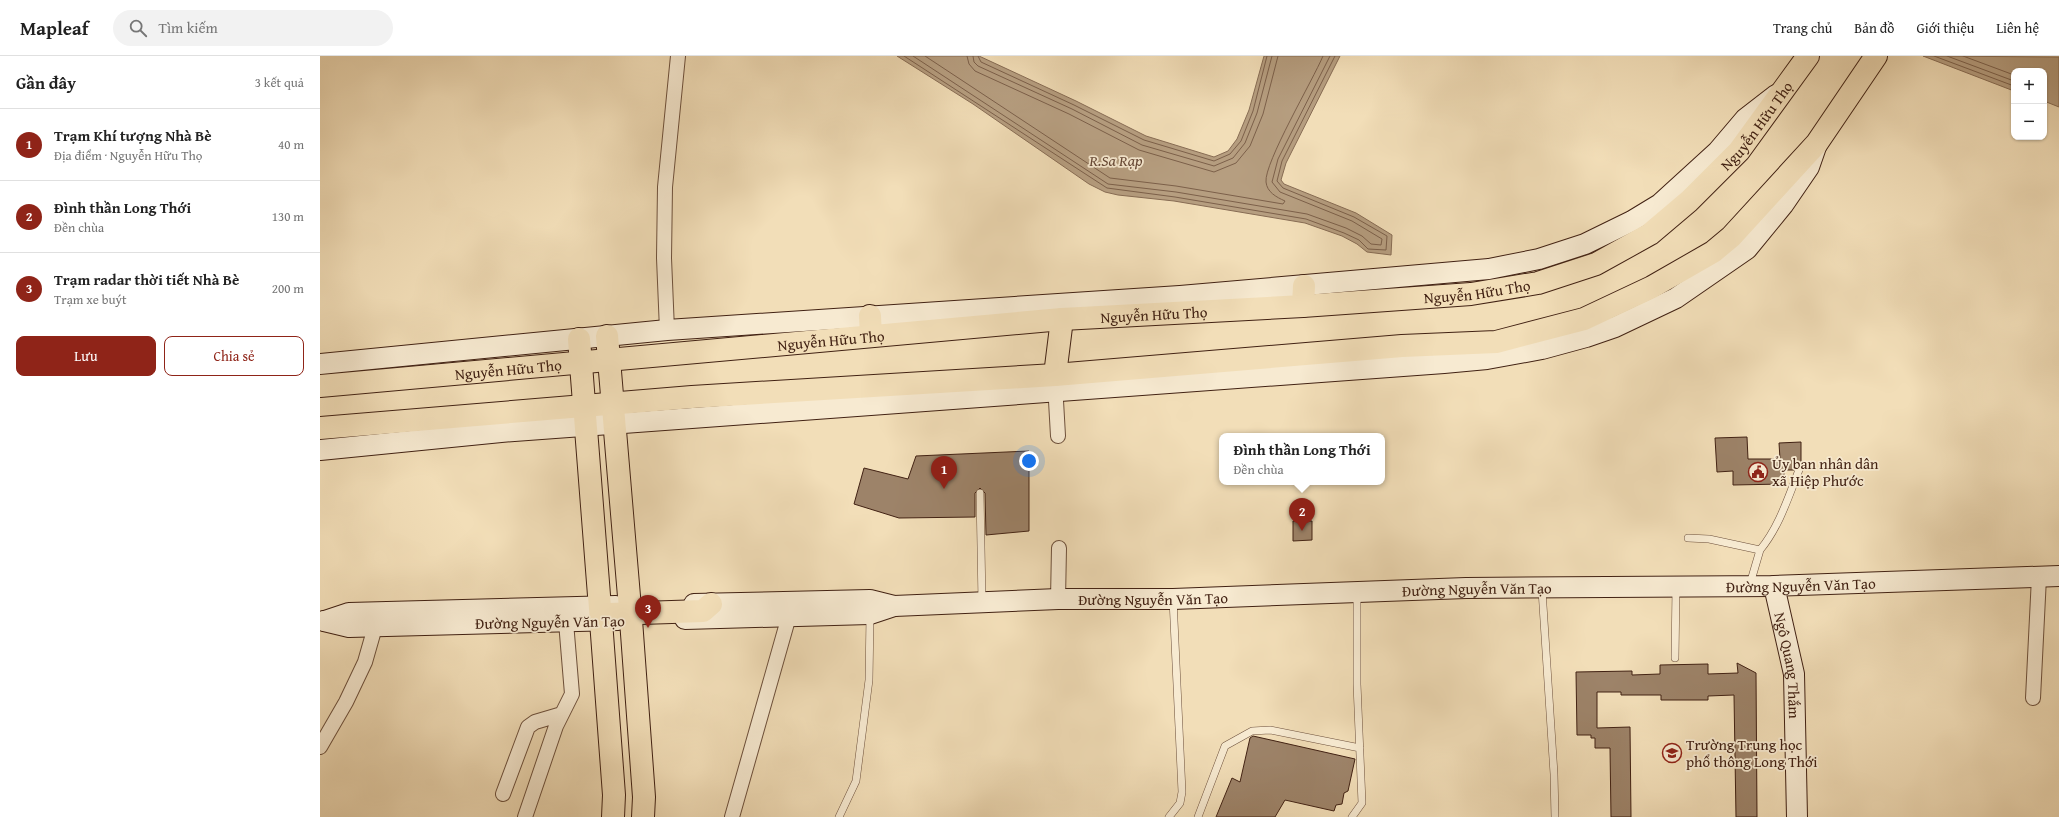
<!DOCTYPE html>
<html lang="vi">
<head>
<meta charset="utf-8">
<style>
  body { margin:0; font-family:"Gentium Book Plus",serif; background:#f2f2f2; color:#222 }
  .controls { position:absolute; right:12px; top:12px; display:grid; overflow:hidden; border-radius:8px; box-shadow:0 1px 3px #0004 }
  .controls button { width:36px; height:36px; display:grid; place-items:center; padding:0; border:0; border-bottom:1px solid #e0e0e0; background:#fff; color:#222; font:20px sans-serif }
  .you { position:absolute; left:709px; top:405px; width:14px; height:14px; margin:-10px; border:3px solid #fff; border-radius:50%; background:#1a73e8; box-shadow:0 0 0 6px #1a73e833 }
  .badge { display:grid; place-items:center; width:26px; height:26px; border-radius:50%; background:#8f2418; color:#fff; font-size:13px; font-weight:700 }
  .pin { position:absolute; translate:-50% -33px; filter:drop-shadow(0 1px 2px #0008) }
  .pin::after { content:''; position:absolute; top:21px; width:14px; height:12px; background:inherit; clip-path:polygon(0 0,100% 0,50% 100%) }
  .popup { position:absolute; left:899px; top:377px; width:166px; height:52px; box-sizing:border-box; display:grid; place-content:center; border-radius:8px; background:#fff; filter:drop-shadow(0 1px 3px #0005); font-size:13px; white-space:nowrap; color:#767676 }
  .popup b { font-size:15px; color:#222 }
  .popup::after { content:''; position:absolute; left:50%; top:100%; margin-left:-8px; border:8px solid transparent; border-top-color:#fff }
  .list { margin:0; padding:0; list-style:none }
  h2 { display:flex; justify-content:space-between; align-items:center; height:52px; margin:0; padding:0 16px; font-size:17px }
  h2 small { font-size:13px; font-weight:400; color:#767676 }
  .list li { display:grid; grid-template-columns:26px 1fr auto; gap:12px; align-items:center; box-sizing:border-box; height:72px; padding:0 16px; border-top:1px solid #e0e0e0 }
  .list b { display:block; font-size:15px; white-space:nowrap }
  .list p { margin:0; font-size:13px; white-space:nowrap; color:#767676 }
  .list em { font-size:13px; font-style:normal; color:#767676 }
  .actions { display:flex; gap:8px; padding:12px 16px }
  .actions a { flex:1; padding:9px 0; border:1px solid #8f2418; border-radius:8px; text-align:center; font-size:14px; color:#8f2418 }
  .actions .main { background:#8f2418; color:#fff }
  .icon { flex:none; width:22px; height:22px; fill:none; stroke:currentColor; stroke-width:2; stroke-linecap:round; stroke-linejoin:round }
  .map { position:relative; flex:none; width:1739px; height:761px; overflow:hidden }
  header { display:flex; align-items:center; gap:24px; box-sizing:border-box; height:56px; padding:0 20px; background:#fff; border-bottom:1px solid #e0e0e0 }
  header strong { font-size:19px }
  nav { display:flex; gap:22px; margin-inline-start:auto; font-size:14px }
  .search { width:280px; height:36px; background:#f2f2f2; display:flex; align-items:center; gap:10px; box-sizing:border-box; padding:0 14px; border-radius:22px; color:#767676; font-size:15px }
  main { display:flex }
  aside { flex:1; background:#fff }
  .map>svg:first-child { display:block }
</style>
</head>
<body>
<header>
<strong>Mapleaf</strong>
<div class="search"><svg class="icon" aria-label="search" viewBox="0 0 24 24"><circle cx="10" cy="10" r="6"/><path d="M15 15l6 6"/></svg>Tìm kiếm</div>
<nav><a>Trang chủ</a><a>Bản đồ</a><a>Giới thiệu</a><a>Liên hệ</a></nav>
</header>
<main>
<aside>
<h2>Gần đây<small>3 kết quả</small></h2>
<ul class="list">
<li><span class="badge">1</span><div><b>Trạm Khí tượng Nhà Bè</b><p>Địa điểm · Nguyễn Hữu Thọ</p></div><em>40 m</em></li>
<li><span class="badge">2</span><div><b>Đình thần Long Thới</b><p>Đền chùa</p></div><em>130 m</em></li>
<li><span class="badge">3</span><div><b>Trạm radar thời tiết Nhà Bè</b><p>Trạm xe buýt</p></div><em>200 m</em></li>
</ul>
<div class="actions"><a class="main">Lưu</a><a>Chia sẻ</a></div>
</aside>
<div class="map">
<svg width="1739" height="761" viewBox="0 0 1739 761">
  <rect width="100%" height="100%" fill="#f2deb8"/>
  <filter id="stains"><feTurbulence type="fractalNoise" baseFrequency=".005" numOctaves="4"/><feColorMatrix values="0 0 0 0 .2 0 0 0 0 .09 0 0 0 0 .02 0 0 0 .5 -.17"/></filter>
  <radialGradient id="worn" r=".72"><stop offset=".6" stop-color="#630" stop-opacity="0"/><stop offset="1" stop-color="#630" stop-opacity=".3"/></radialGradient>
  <!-- water -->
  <path fill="#b69e80" stroke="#876c54" d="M577 0H659L756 45 826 80 894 101 908 95 917 83 929 54 944 0H1020L966 107 961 124 964 128 1036 157 1072 179 1071 199 1047 196 1037 188 1022 180 985 167 854 145 798 139 785 136 769 128 653 48Z
    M1603 0 1739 1V51L1724 45V15H1694V35Z"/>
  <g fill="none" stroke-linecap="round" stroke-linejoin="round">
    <!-- shore -->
    <path stroke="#7c604a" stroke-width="1" d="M584 0 787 132 855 141 986 163 1024 177 1039 184 1048 193 1066 194 1067 180 1034 161 963 132 957 125 962 105 1015 0
      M593 0 788 128 856 136 987 158 1026 172 1042 180 1051 188 1061 189 1062 183 1032 165 960 136 952 126 958 103 1010 0
      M605 0 790 122 856 130 963 148 965 145C956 141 947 136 946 126 944 107 993 24 1003 0
      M647 0 649 8 655 15 749 58 819 94 894 116 916 107 930 90 943 58 958 0
      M653 0 654 6 658 10 752 53 822 89 894 110 913 102 925 87 937 57 952 0
      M658 0 661 6 754 49 824 84 894 105 910 98 921 85 933 55 947 0
      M1614 0 1694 30
      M1627 0 1694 25
      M1643 0 1694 19"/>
  </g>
  <!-- building -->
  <path fill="#9d8369" stroke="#412113" d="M1427 381 1428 403H1460L1459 387 1481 386V410H1476L1474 414H1464V428L1413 429V415L1397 416 1395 382Z
    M709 395V475L666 479 665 437 660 432 655 437V461L579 462 534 448 544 412 588 423 596 400Z
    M973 465H992V484L973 485Z
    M1417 607 1436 617 1437 761H1416L1414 639 1388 640V644H1341V639H1301V636H1277V672L1310 671 1311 761H1291L1290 692H1275V682H1271V679H1257L1256 616 1312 615V619L1340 618V609L1388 608V618L1418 617Z
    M933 680 1035 703 1028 735 1024 737 1022 748 1016 749 1014 755 965 744 955 761H896L912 722 920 726 930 682Z"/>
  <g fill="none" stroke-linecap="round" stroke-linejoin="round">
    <!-- lane casing -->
    <g stroke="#6d503c" stroke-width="8">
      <path id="lane" d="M660 437 662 545
        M1368 482 1389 483 1440 494 1430 528
        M1440 494C1459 471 1468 442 1479 414
        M1222 534 1234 718 1235 761
        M1355 602 1356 532
        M519 761 536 725 549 624 550 560
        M849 761 860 747 862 736 853 543
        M878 761 905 690 932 675 950 674 1040 692
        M1032 761 1042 747 1037 628V538"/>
    </g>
    <!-- street casing -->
    <g stroke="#6d503c" stroke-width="16">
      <path id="street" d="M347 274 344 202 345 131 358 0
        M735 327 738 380
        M738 543 739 492
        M1713 642 1719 521
        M0 691 26 646 45 606 55 571
        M183 738 208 671 215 666 242 658
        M205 761 236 670 252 638 246 566
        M412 761 469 560"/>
    </g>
    <!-- secondary casing -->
    <g stroke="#412113" stroke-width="22">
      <g id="secondary">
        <path d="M0 308 347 274 860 240 1169 213 1219 203 1265 188 1312 165 1340 148 1397 96 1425 63 1456 39"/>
        <path d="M0 394 181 376 1124 307 1167 303 1222 293 1266 281 1295 271 1356 242 1427 193 1463 149 1489 111 1497 88"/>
        <path id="s1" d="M1454 530 1474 618 1477 761"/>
        <path id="s2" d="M374 548 550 544 574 550 738 543H853L1146 532 1454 530 1739 520"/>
        <path d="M365 563 550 558 574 550"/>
        <path d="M4 565 29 571 298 564"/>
        <path d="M5 565 29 557 296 550"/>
      </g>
    </g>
    <!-- primary casing -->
    <g stroke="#412113" stroke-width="24">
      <g id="primary">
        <path d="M983 250 984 230"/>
        <path d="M550 260 551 280"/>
        <path d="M287 280 311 564"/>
        <path d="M259 283 281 565"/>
        <path d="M735 319 742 263"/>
        <path id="s3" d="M0 330 742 263 983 250 1151 238 1218 227 1276 208 1330 178 1369 145 1419 95 1488 0"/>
        <path d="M0 372 372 341 735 319 1082 290 1176 286 1264 263 1332 231 1393 196 1411 181 1497 87 1556 0"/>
      </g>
    </g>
    <!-- highway casing -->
    <g stroke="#412113" stroke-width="24">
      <path id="highway" d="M311 564 324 741 323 761
        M293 761 294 739 281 565 289 558 383 555 391 548"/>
    </g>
    <!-- lane -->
    <use href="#lane" stroke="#f7ead1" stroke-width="7"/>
    <!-- street -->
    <use href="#street" stroke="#f7ead1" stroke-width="14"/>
    <!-- secondary -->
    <use href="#secondary" stroke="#f7ead1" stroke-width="20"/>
    <!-- primary -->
    <use href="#primary" stroke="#f2deb8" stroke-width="22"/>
    <!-- highway -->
    <use href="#highway" stroke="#f2deb8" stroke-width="22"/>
  </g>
  <!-- icons -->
  <defs>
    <g id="civic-ring" transform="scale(1)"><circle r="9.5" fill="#f7ead1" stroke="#8f2418" stroke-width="1.5"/><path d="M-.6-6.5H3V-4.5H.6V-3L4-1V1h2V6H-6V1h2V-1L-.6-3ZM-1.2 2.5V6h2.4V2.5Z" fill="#8f2418"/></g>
    <g id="school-ring" transform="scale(1)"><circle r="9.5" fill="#f7ead1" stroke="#8f2418" stroke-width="1.5"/><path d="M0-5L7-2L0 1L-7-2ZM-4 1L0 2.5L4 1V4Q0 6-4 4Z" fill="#8f2418"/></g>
  </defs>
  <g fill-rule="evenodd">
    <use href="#civic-ring" x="1438" y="416"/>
    <use href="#school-ring" x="1352" y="697"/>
  </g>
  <g text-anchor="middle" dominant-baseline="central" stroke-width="3.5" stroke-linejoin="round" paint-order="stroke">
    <!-- street labels -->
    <g font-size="15" fill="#412113" stroke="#f7ead1">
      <text stroke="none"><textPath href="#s3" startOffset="1498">Nguyễn Hữu Thọ</textPath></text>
      <text stroke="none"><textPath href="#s3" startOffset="1161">Nguyễn Hữu Thọ</textPath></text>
      <text stroke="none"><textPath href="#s3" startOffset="837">Nguyễn Hữu Thọ</textPath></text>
      <text stroke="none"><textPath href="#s3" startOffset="513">Nguyễn Hữu Thọ</textPath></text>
      <text stroke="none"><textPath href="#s3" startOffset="189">Nguyễn Hữu Thọ</textPath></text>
      <text stroke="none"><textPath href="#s2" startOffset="1108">Đường Nguyễn Văn Tạo</textPath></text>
      <text stroke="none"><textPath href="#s2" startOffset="784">Đường Nguyễn Văn Tạo</textPath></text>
      <text stroke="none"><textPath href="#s2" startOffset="460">Đường Nguyễn Văn Tạo</textPath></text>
      <text transform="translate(230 566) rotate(-1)">Đường Nguyễn Văn Tạo</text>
      <text stroke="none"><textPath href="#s1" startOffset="81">Ngô Quang Thắm</textPath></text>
    </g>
    <!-- poi labels -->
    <g font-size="15" fill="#412113" stroke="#f7ead1" text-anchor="start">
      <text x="1452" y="407">Ủy ban nhân dân<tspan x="1452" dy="17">xã Hiệp Phước</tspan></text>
      <text x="1366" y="688">Trường Trung học<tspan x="1366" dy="17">phổ thông Long Thới</tspan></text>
    </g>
    <!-- water labels -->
    <g font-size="16" font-style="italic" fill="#644634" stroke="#f7ead1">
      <text x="796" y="104">R.Sa Rạp</text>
    </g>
  </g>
  <rect width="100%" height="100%" filter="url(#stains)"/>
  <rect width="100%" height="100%" fill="url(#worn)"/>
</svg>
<div class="controls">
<button>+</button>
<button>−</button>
</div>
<div class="you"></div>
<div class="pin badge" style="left:624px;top:433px">1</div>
<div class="pin badge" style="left:982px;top:475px">2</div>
<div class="popup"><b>Đình thần Long Thới</b>Đền chùa</div>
<div class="pin badge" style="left:328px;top:572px">3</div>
</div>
</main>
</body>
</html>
